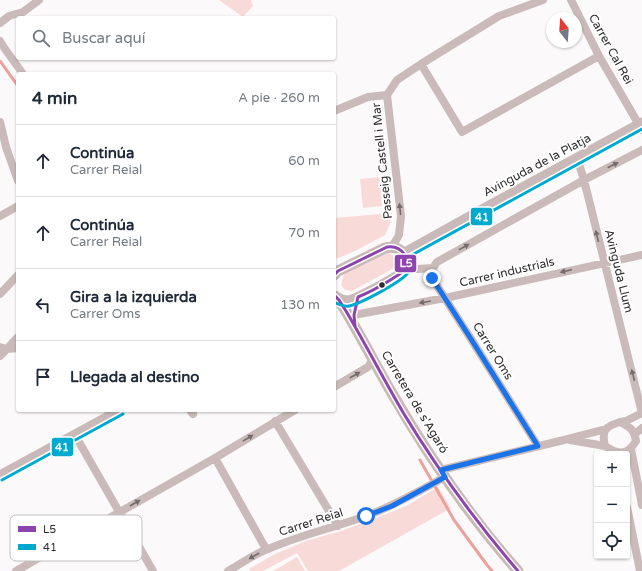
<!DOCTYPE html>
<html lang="es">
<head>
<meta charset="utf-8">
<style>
  body { margin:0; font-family:"Varela Round",sans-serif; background:#f6f6f7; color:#1f2937 }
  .controls { position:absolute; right:12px; bottom:12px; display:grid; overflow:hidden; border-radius:4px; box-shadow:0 1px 3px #0004 }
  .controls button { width:36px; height:36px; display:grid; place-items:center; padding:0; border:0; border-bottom:1px solid #e0e1e3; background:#fff; color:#1f2937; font:20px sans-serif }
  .compass { position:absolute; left:546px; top:12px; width:36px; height:36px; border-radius:50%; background:#fff; box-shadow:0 1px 3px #0004; rotate:343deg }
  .stop { position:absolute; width:12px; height:12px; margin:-9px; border:3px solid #1a73e8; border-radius:50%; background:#fff }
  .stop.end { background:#1a73e8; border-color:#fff; box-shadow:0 1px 4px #0008 }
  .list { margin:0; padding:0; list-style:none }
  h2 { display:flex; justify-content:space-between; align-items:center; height:52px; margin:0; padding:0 16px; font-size:17px }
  h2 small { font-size:13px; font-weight:400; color:#747a83 }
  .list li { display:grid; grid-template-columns:26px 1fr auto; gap:12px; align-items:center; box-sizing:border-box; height:72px; padding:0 16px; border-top:1px solid #e0e1e3 }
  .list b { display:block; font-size:15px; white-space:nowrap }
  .list p { margin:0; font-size:13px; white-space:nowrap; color:#747a83 }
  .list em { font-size:13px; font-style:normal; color:#747a83 }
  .icon { flex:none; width:22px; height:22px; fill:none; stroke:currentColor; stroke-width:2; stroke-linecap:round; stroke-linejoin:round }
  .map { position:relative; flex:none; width:642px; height:571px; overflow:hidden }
  .search { position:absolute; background:#fff; box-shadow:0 1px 3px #0004; left:16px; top:16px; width:320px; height:44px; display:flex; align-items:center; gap:10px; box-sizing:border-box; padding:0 14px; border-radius:4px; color:#747a83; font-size:15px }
  .panel { position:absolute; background:#fff; box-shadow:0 1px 3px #0004; left:16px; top:72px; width:320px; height:340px; border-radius:4px }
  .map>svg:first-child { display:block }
</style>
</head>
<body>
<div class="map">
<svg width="642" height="571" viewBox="0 0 642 571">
  <rect width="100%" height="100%" fill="#fbf9f9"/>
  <!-- green -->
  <path fill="#f8dbd9" d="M219 0H251L253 6 243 17Z
    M379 177 382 206 363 208 360 179Z
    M392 213 390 224 385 235 357 250 341 257 334 259V218Z
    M384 252 392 254 396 262 394 268 352 291 345 290 341 285 344 274Z
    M438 487 451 508 339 571H308L297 553 263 571H250L249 569 275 554 306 541 341 531 384 515 408 505Z
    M297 557 305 571H273Z"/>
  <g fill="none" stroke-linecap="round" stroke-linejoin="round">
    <!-- stream -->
    <path stroke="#eaa29f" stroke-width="3" d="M0 61 18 86
      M420 460 454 520 487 565 492 571"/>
    <!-- street -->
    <path stroke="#cabbba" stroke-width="8" d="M571 0 599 56 642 130
      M0 23 9 16 23 12 39 0
      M0 41 5 49 23 74
      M421 64 462 132 599 56
      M334 111 368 97 387 95
      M0 122 6 147 18 181
      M577 158 584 180 642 413
      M0 216 18 206
      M392 247 399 235 401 216 387 95 397 80 421 64 499 16 543 0
      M405 267 418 269 433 268
      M433 268 437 262 584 180 642 150
      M433 268 432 278 471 339 538 446
      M0 294 18 275
      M354 315 445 298 642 255
      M0 347 7 349 18 348
      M0 356 18 337
      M334 387 368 367 373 359
      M190 410 193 414
      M275 421 338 526
      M620 422C630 427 634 429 636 441 627 456 619 455 605 446 601 430 606 426 620 422Z
      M620 422 626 421 642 413
      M635 434 642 428
      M75 435 153 571
      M570 440 605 446
      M631 449 642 505
      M215 458 266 549
      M441 470 568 439 606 429
      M627 507 640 571
      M16 571 215 458 295 410
      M228 571C241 564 254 554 268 549 300 535 333 528 366 516 394 506 419 491 445 477"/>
    <!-- secondary -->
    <path stroke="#c9bab9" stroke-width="11" d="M403 254 491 205 642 123
      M334 275 338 271 385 248C400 244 413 257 403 271 398 278 357 299 349 301 343 301 339 300 335 296
      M339 300C357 329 373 360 390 390 427 454 469 516 518 571
      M0 476 121 410"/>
    <!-- bus-1 casing -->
    <g stroke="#fff" stroke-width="6">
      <path id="bus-1" d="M334 275 338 271 387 247C394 246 400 248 404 254 407 260 406 267 402 272 399 275 395 277 392 279 381 286 370 292 358 297L354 315 355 326
        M334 295 339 300 346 311C366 345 384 380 404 414 438 470 476 522 518 571"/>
    </g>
    <!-- bus-2 casing -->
    <g stroke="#fff" stroke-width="6">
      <path id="bus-2" d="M334 302C338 304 344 307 349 306 360 304 399 283 407 274 411 269 412 262 410 256L642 129
        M2 480 123 414"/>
    </g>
    <!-- bus-1 -->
    <use href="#bus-1" stroke="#8e44ad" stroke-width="3"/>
    <!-- bus-2 -->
    <use href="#bus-2" stroke="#00a9ce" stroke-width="3"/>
  </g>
  <!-- one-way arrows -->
  <defs><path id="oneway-solid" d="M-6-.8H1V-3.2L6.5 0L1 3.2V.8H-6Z"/></defs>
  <g fill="#746c6c">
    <use href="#oneway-solid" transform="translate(613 165) rotate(-27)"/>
    <use href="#oneway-solid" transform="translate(400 209) rotate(-96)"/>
    <use href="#oneway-solid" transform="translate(597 236) rotate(-104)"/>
    <use href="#oneway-solid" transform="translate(464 247) rotate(-29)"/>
    <use href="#oneway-solid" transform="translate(566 271) rotate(167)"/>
    <use href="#oneway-solid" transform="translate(425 302) rotate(170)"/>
    <use href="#oneway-solid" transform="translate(355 375) rotate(-30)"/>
    <use href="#oneway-solid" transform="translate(633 375) rotate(-104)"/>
    <use href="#oneway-solid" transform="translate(248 438) rotate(-31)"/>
    <use href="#oneway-solid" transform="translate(135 503) rotate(-30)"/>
    <use href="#oneway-solid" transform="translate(254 556) rotate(150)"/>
  </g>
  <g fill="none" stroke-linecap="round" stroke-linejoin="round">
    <!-- route -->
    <path stroke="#1a73e8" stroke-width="5" d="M366 516 392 506 445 477 441 470 538 446 471 339 432 278"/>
  </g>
  <!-- markers -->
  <circle fill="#2e2c2c" stroke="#fff" stroke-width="1.5" cx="382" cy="285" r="3.5"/>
  <g text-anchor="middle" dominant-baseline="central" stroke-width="4" stroke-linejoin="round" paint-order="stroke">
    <!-- street labels -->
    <g font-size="12" fill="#2e2c2c" stroke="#fff">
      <text transform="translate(611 49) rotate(61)">Carrer Cal Rei</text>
      <text transform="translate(382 161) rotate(-96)">Passeig Castell i Mar</text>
      <text transform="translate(537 165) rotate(-28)">Avinguda de la Platja</text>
      <text transform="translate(619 271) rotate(76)">Avinguda Llum</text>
      <text transform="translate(507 272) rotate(-13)">Carrer industrials</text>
      <text transform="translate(493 351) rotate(58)">Carrer Oms</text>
      <text transform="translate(415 402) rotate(59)">Carretera de s'Agaró</text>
      <text transform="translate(311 522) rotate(-18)">Carrer Reial</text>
    </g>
  </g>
  <!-- legend -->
  <rect x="10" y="515" width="132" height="46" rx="6" fill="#fff" stroke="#c0c0c0" stroke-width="1"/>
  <rect x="18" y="526" width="18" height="6" fill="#8e44ad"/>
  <rect x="18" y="544" width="18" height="6" fill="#00a9ce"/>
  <g font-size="11" fill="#2e2c2c">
    <text x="43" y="533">L5</text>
    <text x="43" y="551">41</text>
  </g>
  <g stroke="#fff" stroke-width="1.5">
    <rect x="470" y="207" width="23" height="19" rx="4" fill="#00a9ce"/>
    <rect x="394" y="254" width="23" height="19" rx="4" fill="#8e44ad"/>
    <rect x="51" y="437" width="23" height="20" rx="4" fill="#00a9ce"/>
  </g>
  <g font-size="11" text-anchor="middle" font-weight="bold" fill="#fff">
    <text x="482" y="221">41</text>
    <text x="406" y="267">L5</text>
    <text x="62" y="451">41</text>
  </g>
</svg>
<div class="controls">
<button>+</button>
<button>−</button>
<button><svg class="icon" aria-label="locate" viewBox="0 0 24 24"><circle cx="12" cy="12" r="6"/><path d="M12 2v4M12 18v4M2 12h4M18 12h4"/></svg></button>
</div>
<svg class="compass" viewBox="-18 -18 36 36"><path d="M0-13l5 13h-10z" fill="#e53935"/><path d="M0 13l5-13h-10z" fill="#747a83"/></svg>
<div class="stop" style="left:366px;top:516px"></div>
<div class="stop end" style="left:432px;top:278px"></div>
<div class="search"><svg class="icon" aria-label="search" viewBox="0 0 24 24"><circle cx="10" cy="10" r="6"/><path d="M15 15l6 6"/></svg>Buscar aquí</div>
<section class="panel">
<h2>4 min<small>A pie · 260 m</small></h2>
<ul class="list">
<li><svg class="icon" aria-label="ahead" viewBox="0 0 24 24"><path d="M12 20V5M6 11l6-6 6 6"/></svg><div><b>Continúa</b><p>Carrer Reial</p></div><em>60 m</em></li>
<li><svg class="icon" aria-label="ahead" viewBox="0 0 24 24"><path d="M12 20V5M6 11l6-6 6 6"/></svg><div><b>Continúa</b><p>Carrer Reial</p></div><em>70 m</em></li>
<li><svg class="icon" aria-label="left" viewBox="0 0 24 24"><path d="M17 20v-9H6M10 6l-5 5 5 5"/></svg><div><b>Gira a la izquierda</b><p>Carrer Oms</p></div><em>130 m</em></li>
<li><svg class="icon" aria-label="arrive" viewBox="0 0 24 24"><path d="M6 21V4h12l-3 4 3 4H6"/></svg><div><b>Llegada al destino</b></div></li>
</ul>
</section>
</div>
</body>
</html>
